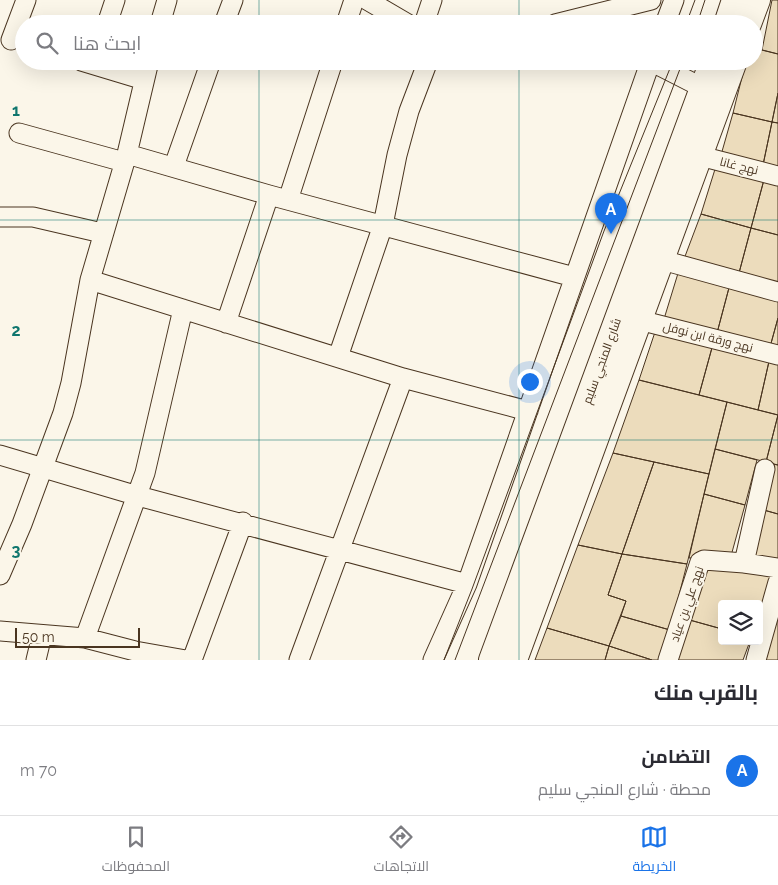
<!DOCTYPE html>
<html lang="ar">
<head>
<meta charset="utf-8">
<style>
  body { margin:0; font-family:Raleway,Cairo,sans-serif; background:#f7f7f7; color:#2b2b33; direction:rtl }
  .controls { position:absolute; right:15px; bottom:15px; display:grid; overflow:hidden; border-radius:5px; box-shadow:0 5px 20px #0002 }
  .controls button { width:45px; height:45px; display:grid; place-items:center; padding:0; border:0; border-bottom:1px solid #e1e1e2; background:#fff; color:#2b2b33; font:25px sans-serif }
  .scale { position:absolute; left:15px; bottom:12px; width:125px; box-sizing:border-box; padding-left:5px; border:2px solid #4a3520; border-top:0; font-size:14px; line-height:18px; white-space:nowrap; color:#4a3520; -webkit-text-stroke:4px #fbf6e9; paint-order:stroke }
  .you { position:absolute; left:529px; top:381px; width:18px; height:18px; margin:-12px; border:4px solid #fff; border-radius:50%; background:#1a73e8; box-shadow:0 0 0 8px #1a73e833 }
  .badge { display:grid; place-items:center; width:32px; height:32px; border-radius:50%; background:#1a73e8; color:#fff; font-size:16px; font-weight:700 }
  .pin { position:absolute; translate:-50% -41px; filter:drop-shadow(0 1px 2px #0008) }
  .pin::after { content:''; position:absolute; top:26px; width:18px; height:15px; background:inherit; clip-path:polygon(0 0,100% 0,50% 100%) }
  .list { margin:0; padding:0; list-style:none }
  h2 { display:flex; justify-content:space-between; align-items:center; height:65px; margin:0; padding:0 20px; font-size:21px }
  h2 small { font-size:16px; font-weight:400; color:#7c7c81 }
  .list li { display:grid; grid-template-columns:32px 1fr auto; gap:15px; align-items:center; box-sizing:border-box; height:90px; padding:0 20px; border-top:1px solid #e1e1e2 }
  .list b { display:block; font-size:19px; white-space:nowrap }
  .list p { margin:0; font-size:16px; white-space:nowrap; color:#7c7c81 }
  .list em { font-size:16px; font-style:normal; color:#7c7c81 }
  .icon { flex:none; width:28px; height:28px; fill:none; stroke:currentColor; stroke-width:2; stroke-linecap:round; stroke-linejoin:round }
  .map { position:relative; flex:none; width:778px; height:660px; overflow:hidden; direction:ltr }
  .search { position:absolute; background:#fff; box-shadow:0 5px 20px #0002; left:15px; right:15px; top:15px; height:55px; display:flex; align-items:center; gap:12px; box-sizing:border-box; padding:0 18px; border-radius:28px; color:#7c7c81; font-size:19px }
  .sheet { height:155px; background:#fff }
  nav { display:flex; justify-content:space-around; align-items:center; box-sizing:border-box; height:70px; border-top:1px solid #e1e1e2; background:#fff; font-size:14px; color:#7c7c81 }
  nav a { display:grid; justify-items:center; gap:2px }
  nav .on { color:#1a73e8 }
  .map>svg:first-child { display:block }
</style>
</head>
<body>
<div class="map">
<svg width="778" height="660" viewBox="0 0 778 660">
  <rect width="100%" height="100%" fill="#fbf6e9"/>
  <!-- building -->
  <path fill="#ecdcbc" stroke="#4a3520" d="M772 0H778V54L762 50Z
    M754 48 778 54V93L772 122 733 113 746 61H754Z
    M778 93V123L772 122Z
    M733 113 772 122 763 165 721 155Z
    M772 122 778 123V169L763 165Z
    M716 166 765 176 751 228 701 214Z
    M765 176 778 179V235L751 228Z
    M701 214 751 228 739 273 684 259Z
    M751 228 778 235V284L739 273Z
    M679 270 730 284 717 333 664 319Z
    M730 284 778 297V318L770 347 717 333Z
    M778 318V349L770 347Z
    M656 329 713 344 699 395 639 380Z
    M713 344 770 357 758 410 699 395Z
    M770 357 778 359V415L758 410Z
    M639 380 727 402 709 474 613 453Z
    M727 402 778 415 766 462 715 449Z
    M778 415V465L766 462Z
    M715 449 757 460 745 505 704 494Z
    M613 453 654 462 622 554 578 545Z
    M654 462 709 474 687 564 622 554Z
    M772 464 778 465V514L760 509Z
    M704 494 745 505 731 556 689 558Z
    M760 509 778 514V561L748 556Z
    M578 545 622 554 608 595 626 601 609 646 547 628Z
    M622 554 687 564 670 630 621 616 626 601 608 595Z
    M704 566 773 572 759 612V604H722V629L686 619Z
    M778 614V660H762Z
    M621 616 670 630 662 660H652L609 646Z
    M686 619 722 629V641H750L743 660H674Z
    M547 628 609 646 605 660H535Z
    M609 646 652 660H605Z"/>
  <g fill="none" stroke-linecap="round" stroke-linejoin="round">
    <!-- minor casing -->
    <g stroke="#4a3520" stroke-width="21">
      <path id="minor" d="M367 0 408 24
        M107 24 115 0
        M160 24 167 0
        M224 24 233 0
        M346 24 354 0
        M424 24 432 0
        M555 24 651 0
        M665 24 674 0
        M11 40 26 0
        M81 61 144 80
        M650 61 703 88
        M19 133 124 162
        M127 154 269 195 574 277
        M700 156 778 176
        M174 166 211 61
        M288 200 333 61
        M0 217H33L102 233
        M662 260 778 292
        M90 280 403 378 528 411
        M639 320 778 355
        M226 323 269 195
        M338 357 383 225 397 155 409 111 428 61
        M0 455 138 496 467 584
        M765 469 744 563 778 568
        M0 575 22 524 63 413 71 383 90 280 127 154 149 61
        M0 631 85 638 135 651 186 660
        M85 638 145 473 183 309
        M36 660 42 635
        M192 660 243 522
        M299 660 403 378
        M433 660 467 584 650 63
        M668 660 700 562 704 560 744 563
        M756 660 778 582"/>
    </g>
    <!-- major casing -->
    <g stroke="#4a3520" stroke-width="26">
      <path id="major" d="M726 24 734 0
        M749 24 758 0
        M491 660 712 61
        M515 660 735 61"/>
    </g>
    <!-- minor -->
    <use href="#minor" stroke="#fbf6e9" stroke-width="19"/>
    <!-- major -->
    <use href="#major" stroke="#fbf6e9" stroke-width="24"/>
    <!-- tram -->
    <path stroke="#4a3520" stroke-width="1" d="M686 24 695 0
      M697 24 705 0
      M444 660 472 589 604 231 673 61
      M455 660 683 61"/>
  </g>
  <!-- grid -->
  <path fill="none" stroke="#0f766e" stroke-width="1" stroke-opacity="0.55" d="M259 0V24M519 0V24M259 61V660M519 61V660M0 220H778M0 440H778"/>
  <g text-anchor="middle" dominant-baseline="central" stroke-width="4" stroke-linejoin="round" paint-order="stroke">
    <!-- street labels -->
    <g font-size="12" fill="#4a3520" stroke="#fbf6e9">
      <text transform="translate(739 166) rotate(14)">نهج غانا</text>
      <text transform="translate(708 337) rotate(14)">نهج ورقة ابن نوفل</text>
      <text transform="translate(602 361) rotate(-70)">شارع المنجي سليم</text>
      <text transform="translate(687 604) rotate(-71)">نهج علي بن عياد</text>
    </g>
  </g>
  <g font-size="16" text-anchor="middle" font-weight="bold" fill="#0f766e" stroke="#fbf6e9" stroke-width="4" stroke-linejoin="round" paint-order="stroke">
    <text x="16" y="116">1</text>
    <text x="16" y="336">2</text>
    <text x="16" y="556">3</text>
  </g>
</svg>
<div class="controls">
<button><svg class="icon" aria-label="layers" viewBox="0 0 24 24"><path d="M12 4l9 5-9 5-9-5zM3 14l9 5 9-5"/></svg></button>
</div>
<div class="scale">50 m</div>
<div class="you"></div>
<div class="pin badge" style="left:611px;top:234px">A</div>
<div class="search"><svg class="icon" aria-label="search" viewBox="0 0 24 24"><circle cx="10" cy="10" r="6"/><path d="M15 15l6 6"/></svg>ابحث هنا</div>
</div>
<section class="sheet">
<h2>بالقرب منك<small></small></h2>
<ul class="list">
<li><span class="badge">A</span><div><b>التضامن</b><p>محطة · شارع المنجي سليم</p></div><em>70 m</em></li>
</ul>
</section>
<nav>
<a class="on"><svg class="icon" aria-label="map" viewBox="0 0 24 24"><path d="M3 6l6-2 6 2 6-2v14l-6 2-6-2-6 2zM9 4v14M15 6v14"/></svg>الخريطة</a>
<a><svg class="icon" aria-label="directions" viewBox="0 0 24 24"><path d="M12 3l9 9-9 9-9-9zM9 14v-3h6M13 9l2 2-2 2"/></svg>الاتجاهات</a>
<a><svg class="icon" aria-label="saved" viewBox="0 0 24 24"><path d="M7 4h10v16l-5-4-5 4z"/></svg>المحفوظات</a>
</nav>
</body>
</html>
